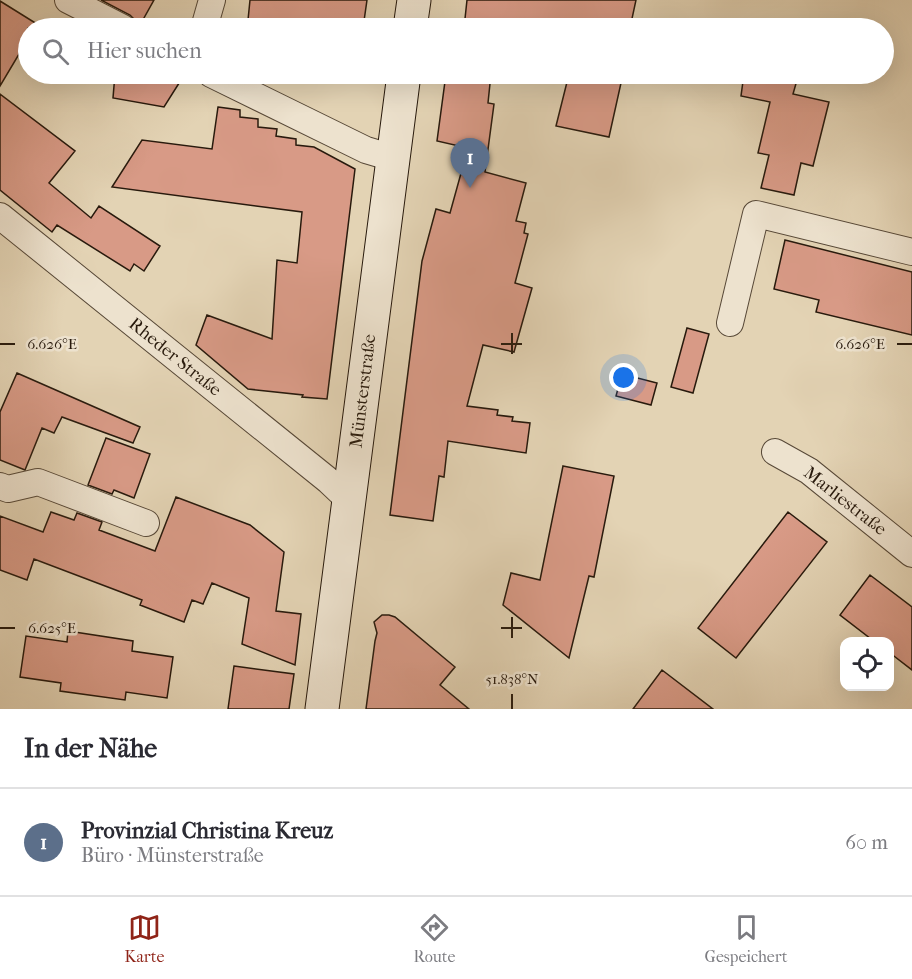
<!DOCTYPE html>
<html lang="de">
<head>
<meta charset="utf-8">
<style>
  body { margin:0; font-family:"IM FELL French Canon",serif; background:#f2f2f3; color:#2b2b33 }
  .controls { position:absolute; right:18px; bottom:18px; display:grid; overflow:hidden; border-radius:12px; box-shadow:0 6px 24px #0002 }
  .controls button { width:54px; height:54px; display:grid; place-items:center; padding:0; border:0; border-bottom:2px solid #e1e1e2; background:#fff; color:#2b2b33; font:30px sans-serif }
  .you { position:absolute; left:624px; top:378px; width:21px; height:21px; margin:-15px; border:4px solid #fff; border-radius:50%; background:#1a73e8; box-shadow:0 0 0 9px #1a73e833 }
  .badge { display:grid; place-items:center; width:39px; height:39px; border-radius:50%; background:#8f2418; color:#fff; font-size:20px; font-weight:700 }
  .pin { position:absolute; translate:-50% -50px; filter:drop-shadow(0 2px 3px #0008) }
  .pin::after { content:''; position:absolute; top:32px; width:21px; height:18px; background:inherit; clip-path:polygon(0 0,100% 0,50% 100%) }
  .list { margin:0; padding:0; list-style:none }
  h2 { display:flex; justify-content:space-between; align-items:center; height:78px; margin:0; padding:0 24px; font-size:26px }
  h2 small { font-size:20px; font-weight:400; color:#7c7c81 }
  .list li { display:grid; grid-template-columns:39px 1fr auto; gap:18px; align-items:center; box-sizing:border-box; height:108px; padding:0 24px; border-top:2px solid #e1e1e2 }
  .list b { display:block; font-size:22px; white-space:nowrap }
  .list p { margin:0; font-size:20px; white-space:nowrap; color:#7c7c81 }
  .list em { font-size:20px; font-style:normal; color:#7c7c81 }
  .icon { flex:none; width:33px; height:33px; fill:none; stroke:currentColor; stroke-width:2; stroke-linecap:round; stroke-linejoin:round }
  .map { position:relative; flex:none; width:912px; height:709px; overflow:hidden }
  .search { position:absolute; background:#fff; box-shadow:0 6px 24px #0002; left:18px; right:18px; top:18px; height:66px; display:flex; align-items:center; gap:15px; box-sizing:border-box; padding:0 21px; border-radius:33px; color:#7c7c81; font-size:22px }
  .sheet { height:186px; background:#fff }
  nav { display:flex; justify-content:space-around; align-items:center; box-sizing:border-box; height:84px; border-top:2px solid #e1e1e2; background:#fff; font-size:16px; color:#7c7c81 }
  nav a { display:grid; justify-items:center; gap:3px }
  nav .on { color:#8f2418 }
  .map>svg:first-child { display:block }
</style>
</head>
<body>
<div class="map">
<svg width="912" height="709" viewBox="0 0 912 709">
  <rect width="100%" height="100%" fill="#e3d3b4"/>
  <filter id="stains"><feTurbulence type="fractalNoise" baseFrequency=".00333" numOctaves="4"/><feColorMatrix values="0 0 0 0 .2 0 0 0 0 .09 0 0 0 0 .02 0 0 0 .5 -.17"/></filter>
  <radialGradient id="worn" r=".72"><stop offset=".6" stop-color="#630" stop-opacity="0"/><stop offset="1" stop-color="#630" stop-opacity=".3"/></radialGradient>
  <!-- building -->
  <path fill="#d89a86" stroke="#281a0d" stroke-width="1.5" d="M101 0H154L140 25 130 15Z
    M250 0H367L363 28H315L248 20Z
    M467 0H636L630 28H464Z
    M0 1 37 24 34 28H28V39L0 86Z
    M115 74H157V77L181 80 164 107 113 98Z
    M446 74H491L488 103 494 104 485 172 526 183 516 221 526 223 524 233 528 234 515 283 532 288 514 352 483 345 467 406 498 410 497 415 513 417 512 421 530 423 526 453 448 441 444 477 439 476 433 521 390 515 422 261 436 209 450 213 468 148 437 141Z
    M569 74H623L609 137 556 126Z
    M744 74H770L797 80 793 94 829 102 813 166 801 163 794 195 761 188 769 155 758 153 770 102 741 96Z
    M0 94 75 151 49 183 91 218 99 206 160 246 144 271 134 264 130 271 57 225 52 232 0 190Z
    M218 107 240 110V117L258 119V127L277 129 276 136 296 139V145L314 147 355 169 327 399 302 397 303 395 248 389 196 345 207 315 272 339 277 260 297 263 302 212 112 187 142 140 212 149Z
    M785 240 912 272V335L816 312 819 300 774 289Z
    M687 328 709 334 693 393 671 387Z
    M17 373 140 427 133 443 62 417 54 433 42 428 25 470 0 460V412Z
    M622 374 657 383 651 405 616 396Z
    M106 438 150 454 134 498 114 490 112 494 88 485Z
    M563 466 614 476 594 577 589 576 569 658 503 605 511 573 540 580Z
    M176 497 250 525 284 552 276 611 301 614 295 665 242 644 249 598 212 583 203 604 192 600 184 622 140 605 142 600 34 559 27 580 0 570V516L43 532 51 512 74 520 77 513 102 522 99 530 155 551Z
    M788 512 827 542 736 658 698 628Z
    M870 575 912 607V670L890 653V642H875L840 615Z
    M382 615H389L395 617 455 667 440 685 469 709H366L375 641 377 633 374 622Z
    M68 631 133 641 132 651 173 657 167 698 126 692 125 700 60 691 61 683 20 677 26 636 67 642Z
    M234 666 294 674 289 709H228Z
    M662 670 713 709H633Z"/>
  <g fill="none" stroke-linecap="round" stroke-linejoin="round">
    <!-- minor casing -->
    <g stroke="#574837" stroke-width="28">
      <path id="minor" d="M68 0 123 28
        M204 28 212 0
        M211 74 366 150 393 158
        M0 216 329 481 349 500
        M730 323 756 214 912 252
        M775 452 809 471 912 554
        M0 486 8 489 38 482 146 523"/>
    </g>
    <!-- secondary casing -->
    <g stroke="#281a0d" stroke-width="35">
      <path id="secondary" d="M410 28 414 0
        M322 709 404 74"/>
    </g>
    <!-- minor -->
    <use href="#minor" stroke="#ede2ce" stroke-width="26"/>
    <!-- secondary -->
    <use href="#secondary" stroke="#ede2ce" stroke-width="33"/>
  </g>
  <!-- ticks -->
  <path fill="none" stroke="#281a0d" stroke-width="2" d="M512 333V354M0 344H15M501 344H522M897 344H912M512 617V638M0 628H15M501 628H522M512 694V709"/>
  <g text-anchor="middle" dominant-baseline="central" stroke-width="5" stroke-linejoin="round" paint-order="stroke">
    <!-- street labels -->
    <g font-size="18" fill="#281a0d" stroke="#ede2ce">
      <text transform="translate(175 357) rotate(39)">Rheder Straße</text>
      <text transform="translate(363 391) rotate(-83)">Münsterstraße</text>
      <text transform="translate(845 501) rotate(38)">Marliestraße</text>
    </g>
  </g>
  <g font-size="15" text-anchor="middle" fill="#281a0d" stroke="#ede2ce" stroke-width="5" stroke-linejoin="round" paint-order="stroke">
    <text x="860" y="349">6.626°E</text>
    <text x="52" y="349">6.626°E</text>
    <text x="52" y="633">6.625°E</text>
    <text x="512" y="684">51.838°N</text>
  </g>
  <rect width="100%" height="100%" filter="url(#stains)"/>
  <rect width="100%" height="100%" fill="url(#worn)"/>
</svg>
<div class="controls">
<button><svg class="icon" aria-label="locate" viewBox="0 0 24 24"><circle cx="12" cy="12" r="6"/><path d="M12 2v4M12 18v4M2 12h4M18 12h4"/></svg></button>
</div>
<div class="you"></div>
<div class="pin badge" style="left:470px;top:188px;background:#5c6f8a">1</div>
<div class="search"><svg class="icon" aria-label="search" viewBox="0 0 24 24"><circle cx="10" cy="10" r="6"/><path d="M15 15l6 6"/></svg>Hier suchen</div>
</div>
<section class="sheet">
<h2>In der Nähe<small></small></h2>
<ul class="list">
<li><span class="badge" style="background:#5c6f8a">1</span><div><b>Provinzial Christina Kreuz</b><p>Büro · Münsterstraße</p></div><em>60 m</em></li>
</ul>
</section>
<nav>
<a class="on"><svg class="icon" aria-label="map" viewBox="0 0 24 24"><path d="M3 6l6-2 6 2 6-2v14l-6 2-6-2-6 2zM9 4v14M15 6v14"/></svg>Karte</a>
<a><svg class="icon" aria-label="directions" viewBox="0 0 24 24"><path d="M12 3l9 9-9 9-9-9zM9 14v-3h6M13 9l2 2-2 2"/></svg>Route</a>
<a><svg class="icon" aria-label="saved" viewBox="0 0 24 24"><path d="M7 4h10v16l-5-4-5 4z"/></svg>Gespeichert</a>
</nav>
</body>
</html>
